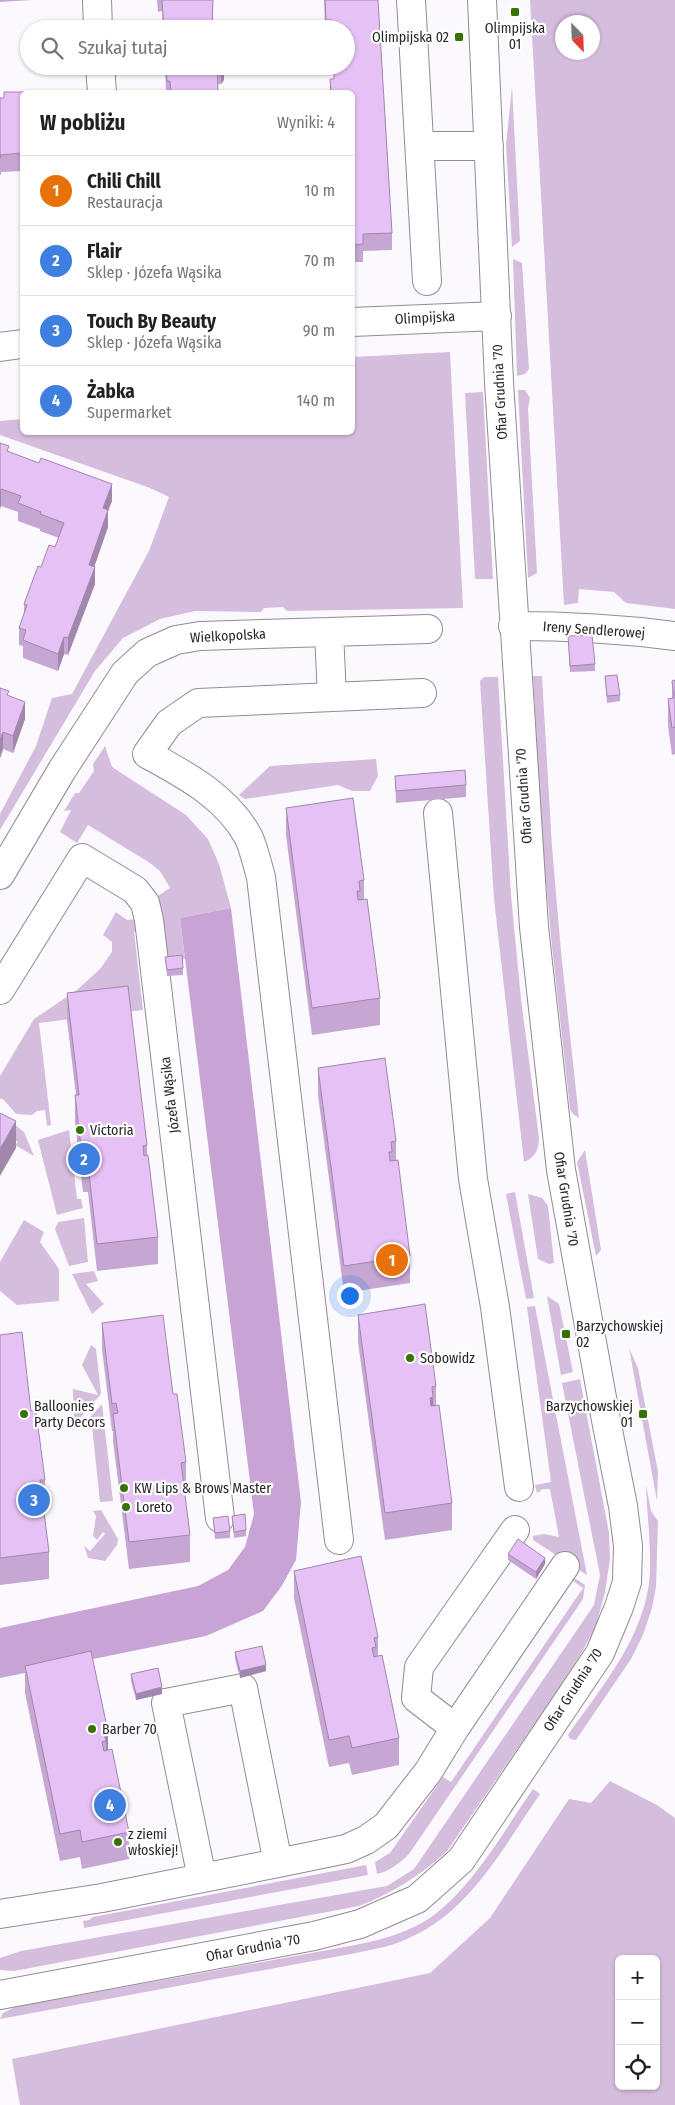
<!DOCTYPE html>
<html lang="pl">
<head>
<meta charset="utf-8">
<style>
  body { margin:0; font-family:"Fira Sans Condensed",sans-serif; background:#f6f6f6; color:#202124 }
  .controls { position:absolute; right:15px; bottom:15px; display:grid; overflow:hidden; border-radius:8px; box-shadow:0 1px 4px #0004 }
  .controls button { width:45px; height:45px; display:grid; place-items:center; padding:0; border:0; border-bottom:1px solid #e0e0e0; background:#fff; color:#202124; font:25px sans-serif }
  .compass { position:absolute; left:555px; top:15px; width:45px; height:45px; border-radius:50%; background:#fff; box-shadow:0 1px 4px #0004; rotate:157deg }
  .you { position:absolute; left:349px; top:1295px; width:18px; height:18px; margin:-12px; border:4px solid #fff; border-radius:50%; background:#1a73e8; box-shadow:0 0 0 8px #1a73e833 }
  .badge { display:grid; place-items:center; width:32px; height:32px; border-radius:50%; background:#367206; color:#fff; font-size:16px; font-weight:700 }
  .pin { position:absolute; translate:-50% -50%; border:2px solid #fff; box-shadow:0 1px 5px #0006 }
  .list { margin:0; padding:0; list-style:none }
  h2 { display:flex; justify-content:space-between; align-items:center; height:65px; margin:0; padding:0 20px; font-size:21px }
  h2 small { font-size:16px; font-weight:400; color:#757577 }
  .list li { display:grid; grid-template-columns:32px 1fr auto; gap:15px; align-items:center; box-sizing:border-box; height:70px; padding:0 20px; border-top:1px solid #e0e0e0 }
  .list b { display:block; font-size:19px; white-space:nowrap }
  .list p { margin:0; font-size:16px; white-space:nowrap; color:#757577 }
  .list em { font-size:16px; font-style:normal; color:#757577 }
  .icon { flex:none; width:28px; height:28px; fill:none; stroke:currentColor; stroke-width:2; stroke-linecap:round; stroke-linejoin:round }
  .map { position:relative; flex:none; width:675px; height:2105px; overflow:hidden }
  .search { position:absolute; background:#fff; box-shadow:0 1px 4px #0004; left:20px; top:20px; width:335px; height:55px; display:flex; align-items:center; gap:12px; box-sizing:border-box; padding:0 18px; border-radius:28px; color:#757577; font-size:19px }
  .panel { position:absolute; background:#fff; box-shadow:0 1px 4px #0004; left:20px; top:90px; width:335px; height:345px; border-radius:8px }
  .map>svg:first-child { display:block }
</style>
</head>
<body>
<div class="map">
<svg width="675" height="2105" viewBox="0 0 675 2105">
  <rect width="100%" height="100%" fill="#fcf9fe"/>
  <!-- green -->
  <path fill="#d5bdde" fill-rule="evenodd" d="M530 0H675V609L626 603 614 592 579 589 578 603 564 605ZM562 22H592V52H562Z
    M512 87 520 241 512 247 506 145Z
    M513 259 522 263 529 369 525 374 517 376Z
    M450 352 463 608 287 611 283 607 264 608 261 612 195 611 160 619 123 638 95 671 0 830V814L36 746 52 698 72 694 149 551 169 497 150 488 0 435V421L22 419V432H352L353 357Z
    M518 390H525L530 398 528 409 537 573 528 578Z
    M483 392 493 579H475L465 393Z
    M533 676H542L552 847 561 952 579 1118 573 1114 570 1109 552 947 542 839Z
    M484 677H498L511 895 521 999 539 1138C539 1149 535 1158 524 1162L494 899 480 681Z
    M105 746 112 767 186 815 208 839 219 864 231 908 180 918 185 959 164 961 153 899 170 888 160 871 150 863 88 825 77 843 60 832 71 810 64 811 75 793H79L94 771 93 764Z
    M376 759 378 776 370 791H352L338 785 245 799 239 795 270 766Z
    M116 912 127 920 136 919 138 931 134 932 143 1010 39 1023 51 1125 47 1126 45 1110 37 1111 32 1115 16 1114 3 1099H0V1076L34 1019 77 990 100 969 112 952V942L103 935Z
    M14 1124 24 1132 34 1156 15 1145 18 1142 0 1132Z
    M69 1130 77 1199H81L83 1208 57 1215 38 1140Z
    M585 1150 601 1250 596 1256 577 1162Z
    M515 1192 534 1298 526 1299 506 1194Z
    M528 1194 542 1198 548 1206 554 1263 549 1264 538 1259Z
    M84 1218 88 1262 69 1266 55 1229 58 1222Z
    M24 1220 44 1232 40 1242 59 1269V1301L17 1305 0 1291V1262Z
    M94 1271 98 1281 86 1284 104 1304 92 1314 72 1274Z
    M547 1296 559 1304 573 1372 561 1375Z
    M535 1306 587 1575 533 1540V1536L544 1534 559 1537 550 1489H543L537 1493 535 1485 551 1482 527 1307Z
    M91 1345 96 1349 101 1394 74 1425 73 1389 98 1395 82 1365Z
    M629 1348 638 1368 658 1472 657 1501Z
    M580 1379 609 1533 610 1559 605 1592 596 1626 581 1654 557 1691 447 1851C421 1875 393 1893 359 1906L14 1971 0 1970V1958L21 1951 387 1886 414 1869 594 1605 600 1575 562 1383Z
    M102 1404 113 1501 100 1502 91 1416Z
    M646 1485 651 1511 658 1521 656 1587 652 1608 643 1635 631 1659 576 1740 570 1739 568 1735C602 1686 646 1636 650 1573 651 1544 647 1514 646 1485Z
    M101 1510 118 1539 117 1545 105 1561 88 1558 84 1546 90 1551 105 1534 103 1532 97 1540 93 1536 96 1516 93 1511Z
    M565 1572 585 1585 583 1599 409 1854C400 1863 390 1871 377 1874L375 1862 390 1853 443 1777 451 1782 583 1588 562 1573Z
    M610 1781 657 1805 675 1818V2105H20L12 2059 430 1973 490 1918 569 1799 591 1803ZM619 1959H656V2086H619Z
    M533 1789 540 1794C504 1846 471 1910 411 1937 394 1946 375 1949 356 1953L0 2019 3 2013 15 2007 355 1945C381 1940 407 1933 430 1918 473 1887 503 1832 533 1789Z
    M366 1865 368 1875 84 1928 83 1921 89 1920 93 1917Z"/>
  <!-- forest -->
  <path fill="#c8a3d6" d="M231 908 301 1502 296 1560 281 1587 263 1611 206 1636 0 1678V1628L198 1586 228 1570 245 1547 254 1514 180 918Z"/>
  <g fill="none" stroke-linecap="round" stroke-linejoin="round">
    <!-- minor casing -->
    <g stroke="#908d92" stroke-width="30">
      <path id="minor" d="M97 0 98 29
        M411 0 427 281
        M100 66 102 92
        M420 146H489
        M352 322 497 316
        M0 347 22 344
        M513 626C567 626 621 629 675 636
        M329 632 332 697 198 703 169 723 147 754C185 775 226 796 248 836 254 848 257 864 261 877L339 1540
        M332 697 422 693
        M438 813 473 1179 495 1307 519 1487
        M0 875 62 770 125 673 147 653 176 640 200 636 428 629
        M0 990 82 858 135 890 145 903 149 920 220 1518
        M455 1728 416 1698 419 1667 515 1530
        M202 1878 166 1703 243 1688 278 1863
        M0 1914 102 1898 278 1863 346 1849 366 1840 386 1826 428 1772 455 1728 565 1566
        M0 1995 314 1936 360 1924 417 1899 461 1860 600 1653 619 1607 627 1582 628 1546 623 1506 606 1420 561 1170 534 927 499 382 482 0"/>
    </g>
    <!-- minor -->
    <use href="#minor" stroke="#fff" stroke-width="28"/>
  </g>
  <!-- wall -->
  <path fill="#c6a6d3" d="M0 0H32L0 2Z
    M157 0H213V27L215 29H163L162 11 158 12Z
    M324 0H378L392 233V250L363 251V262H352V92H330V79H334L333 66H346V29H325Z
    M165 66H224V80L221 84H218V92H166Z
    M4 92H22V171L1 172V175H0V98H4Z
    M0 443 9 452 112 501 108 511V527L94 567 95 584 68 655 64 654 58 671 23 658V646L19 645V628L24 613V604L41 567 55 547 59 538 40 531V529L18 521V512L1 506Z
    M568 636 595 664V671L570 672Z
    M605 676 620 695V701L607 703Z
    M675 680V754L672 755 668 726V699H672V681Z
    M0 688 9 696 25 719 13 753 3 749 0 758Z
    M395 776 466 785V797L396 803Z
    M286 808 364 880V900L380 998V1025L312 1035 286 835Z
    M165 957 183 968V975L167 976Z
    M67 993 147 1145V1156L158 1237V1264L97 1271 88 1192H83L75 1122V1095H76L67 1020Z
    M318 1068 396 1141V1160L410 1256V1283L344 1293 318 1095Z
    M358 1315 436 1386V1405L452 1503V1530L385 1540 358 1342Z
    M102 1323 173 1394 186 1462V1489H184L190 1535V1562L129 1569 113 1441V1431H112L102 1349Z
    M0 1335 31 1411 45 1480V1506L43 1507 49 1552V1579L0 1585Z
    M232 1516 246 1530V1536L234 1538Z
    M213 1518 230 1531V1538L215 1539Z
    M508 1554 545 1564 536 1579 508 1560Z
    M294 1571 378 1637V1655L399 1738V1765L352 1775 349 1763 329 1767 294 1598Z
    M91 1651 108 1750 129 1832V1859L82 1869 80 1857 60 1861 25 1693V1666Z
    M235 1652 266 1671 240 1678 235 1659Z
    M131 1674 162 1694 136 1700 131 1681Z"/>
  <!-- shaded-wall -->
  <path fill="#a187ac" d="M221 66H224V80L221 84Z
    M112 484V501L108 511V527L89 582V565L103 508Z
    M1 489V506L0 509V492Z
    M95 567V584L68 655V638Z
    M64 637V654L58 671V654Z
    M25 702V719L13 753V736Z
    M3 732V749L0 758V740Z
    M16 1121V1148L0 1176V1149Z
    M433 1397V1424L430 1398Z
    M545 1558V1564L536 1579V1572Z
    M266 1665V1671L240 1678V1671Z
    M162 1687V1694L136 1700V1694Z
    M108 1732V1759H106V1741L104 1733Z"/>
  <!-- building -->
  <path fill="#e6c1f5" stroke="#a187ac" d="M162 0H213L212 27H214L215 29H164Z
    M325 0H378L392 233 363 234V244L352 245V92H331L330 79H334V66H346V29H333L332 20H326Z
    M166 66H221L217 67 218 92H171L170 81H167Z
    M4 92H25H22V153L0 155 1 158H0V98H4Z
    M0 443 9 446 7 451 39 463 41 458 112 484 103 508 108 510 89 565 95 567 68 638 64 637 58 654 23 640 26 630 19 628 27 605 24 604 38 566 41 567 49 545 55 547 64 523 40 514 41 512 18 503 21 496 1 489 0 492Z
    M592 635 595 664 570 666 568 636Z
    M617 675 620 695 607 696 605 676Z
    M675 680V727L672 728 668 699 674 698 672 681Z
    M0 688 9 691 7 695 25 702 13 736 3 732 0 740Z
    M465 770 466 785 396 791 395 776Z
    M353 798 364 880 359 881 360 891H357L358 900 367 899 380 998 312 1008 286 808Z
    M182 955 183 968 167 970 165 957Z
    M128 986 147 1145 143 1146 144 1156 148 1155 158 1237 97 1244 88 1165H83L75 1095H79L67 993Z
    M385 1058 396 1141 391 1142 392 1152H389L390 1161 398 1160 410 1256 344 1266 318 1068Z
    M0 1113 16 1121 0 1149Z
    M425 1304 436 1386 432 1387 433 1397 430 1398 431 1406 439 1405 452 1503 385 1513 358 1315Z
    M163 1315 173 1394H177L186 1462 181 1463 190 1535 129 1542 113 1414 118 1413 116 1403 112 1404 102 1323Z
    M22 1332 31 1411H36L45 1480H40L49 1552 0 1558V1335Z
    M245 1514 246 1530 234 1532 232 1516Z
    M228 1516 230 1531 215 1533 213 1518Z
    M518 1539 545 1558 536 1572 508 1554Z
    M361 1556 378 1637 374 1638 376 1647 372 1648 374 1657 382 1655 399 1738 352 1748 349 1736 329 1740 294 1571Z
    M262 1646 266 1665 240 1671 235 1652Z
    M91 1651 108 1732 104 1733 106 1741 102 1742 104 1751 112 1749 129 1832 82 1842 80 1830 60 1834 25 1666Z
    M158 1668 162 1687 136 1694 131 1674Z"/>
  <!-- markers -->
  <g fill="#367206" stroke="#fff" stroke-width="2">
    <rect x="510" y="7" width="10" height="10" rx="2.5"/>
    <rect x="454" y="32" width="10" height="10" rx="2.5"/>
    <circle cx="80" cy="1130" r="5"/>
    <rect x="561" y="1329" width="10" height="10" rx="2.5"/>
    <circle cx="410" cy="1358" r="5"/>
    <circle cx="24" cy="1414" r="5"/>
    <rect x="638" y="1409" width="10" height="10" rx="2.5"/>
    <circle cx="124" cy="1488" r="5"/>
    <circle cx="126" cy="1507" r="5"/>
    <circle cx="92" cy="1729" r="5"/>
    <circle cx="118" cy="1842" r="5"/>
  </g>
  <g text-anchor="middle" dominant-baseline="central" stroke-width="4.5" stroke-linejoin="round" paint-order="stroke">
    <!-- poi labels -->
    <g font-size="14" fill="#272628" stroke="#fff" text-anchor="start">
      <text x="515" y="28" text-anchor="middle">Olimpijska<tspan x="515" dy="16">01</tspan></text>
      <text x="449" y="37" text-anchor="end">Olimpijska 02</text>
      <text x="90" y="1130">Victoria</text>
      <text x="576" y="1326">Barzychowskiej<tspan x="576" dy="16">02</tspan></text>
      <text x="420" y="1358">Sobowidz</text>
      <text x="34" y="1406">Balloonies<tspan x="34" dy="16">Party Decors</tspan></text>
      <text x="633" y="1406" text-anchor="end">Barzychowskiej<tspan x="633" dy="16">01</tspan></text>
      <text x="134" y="1488">KW Lips &amp; Brows Master</text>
      <text x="136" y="1507">Loreto</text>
      <text x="102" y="1729">Barber 70</text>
      <text x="128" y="1834">z ziemi<tspan x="128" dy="16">włoskiej!</tspan></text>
    </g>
    <!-- street labels -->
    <g font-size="14" fill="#272628" stroke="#fff">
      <text transform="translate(425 318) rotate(-3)">Olimpijska</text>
      <text transform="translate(500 392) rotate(-93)">Ofiar Grudnia '70</text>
      <text transform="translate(594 630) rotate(4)">Ireny Sendlerowej</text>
      <text transform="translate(228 636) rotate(-3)">Wielkopolska</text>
      <text transform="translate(524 796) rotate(-94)">Ofiar Grudnia '70</text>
      <text transform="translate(170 1095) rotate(-97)">Józefa Wąsika</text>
      <text transform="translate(566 1199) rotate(81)">Ofiar Grudnia '70</text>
      <text transform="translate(573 1690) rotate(-57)">Ofiar Grudnia '70</text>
      <text transform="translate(253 1948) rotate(-11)">Ofiar Grudnia '70</text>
    </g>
  </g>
</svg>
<div class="controls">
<button>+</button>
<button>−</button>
<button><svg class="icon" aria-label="locate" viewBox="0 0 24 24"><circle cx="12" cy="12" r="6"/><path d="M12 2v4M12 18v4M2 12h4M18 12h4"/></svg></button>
</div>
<svg class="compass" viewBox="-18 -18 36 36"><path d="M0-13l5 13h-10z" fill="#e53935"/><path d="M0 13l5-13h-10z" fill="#757577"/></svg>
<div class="you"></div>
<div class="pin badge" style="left:392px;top:1260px;background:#e8710a">1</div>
<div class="pin badge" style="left:84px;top:1159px;background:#3f7fe0">2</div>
<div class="pin badge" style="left:34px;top:1500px;background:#3f7fe0">3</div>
<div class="pin badge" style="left:110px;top:1805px;background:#3f7fe0">4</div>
<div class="search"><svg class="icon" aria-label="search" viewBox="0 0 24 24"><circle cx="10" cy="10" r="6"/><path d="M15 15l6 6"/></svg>Szukaj tutaj</div>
<section class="panel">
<h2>W pobliżu<small>Wyniki: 4</small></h2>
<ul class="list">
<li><span class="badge" style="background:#e8710a">1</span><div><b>Chili Chill</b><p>Restauracja</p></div><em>10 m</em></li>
<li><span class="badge" style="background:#3f7fe0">2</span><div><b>Flair</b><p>Sklep · Józefa Wąsika</p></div><em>70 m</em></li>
<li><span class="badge" style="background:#3f7fe0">3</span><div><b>Touch By Beauty</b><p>Sklep · Józefa Wąsika</p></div><em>90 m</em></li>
<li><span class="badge" style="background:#3f7fe0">4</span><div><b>Żabka</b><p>Supermarket</p></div><em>140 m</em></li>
</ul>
</section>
</div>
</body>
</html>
